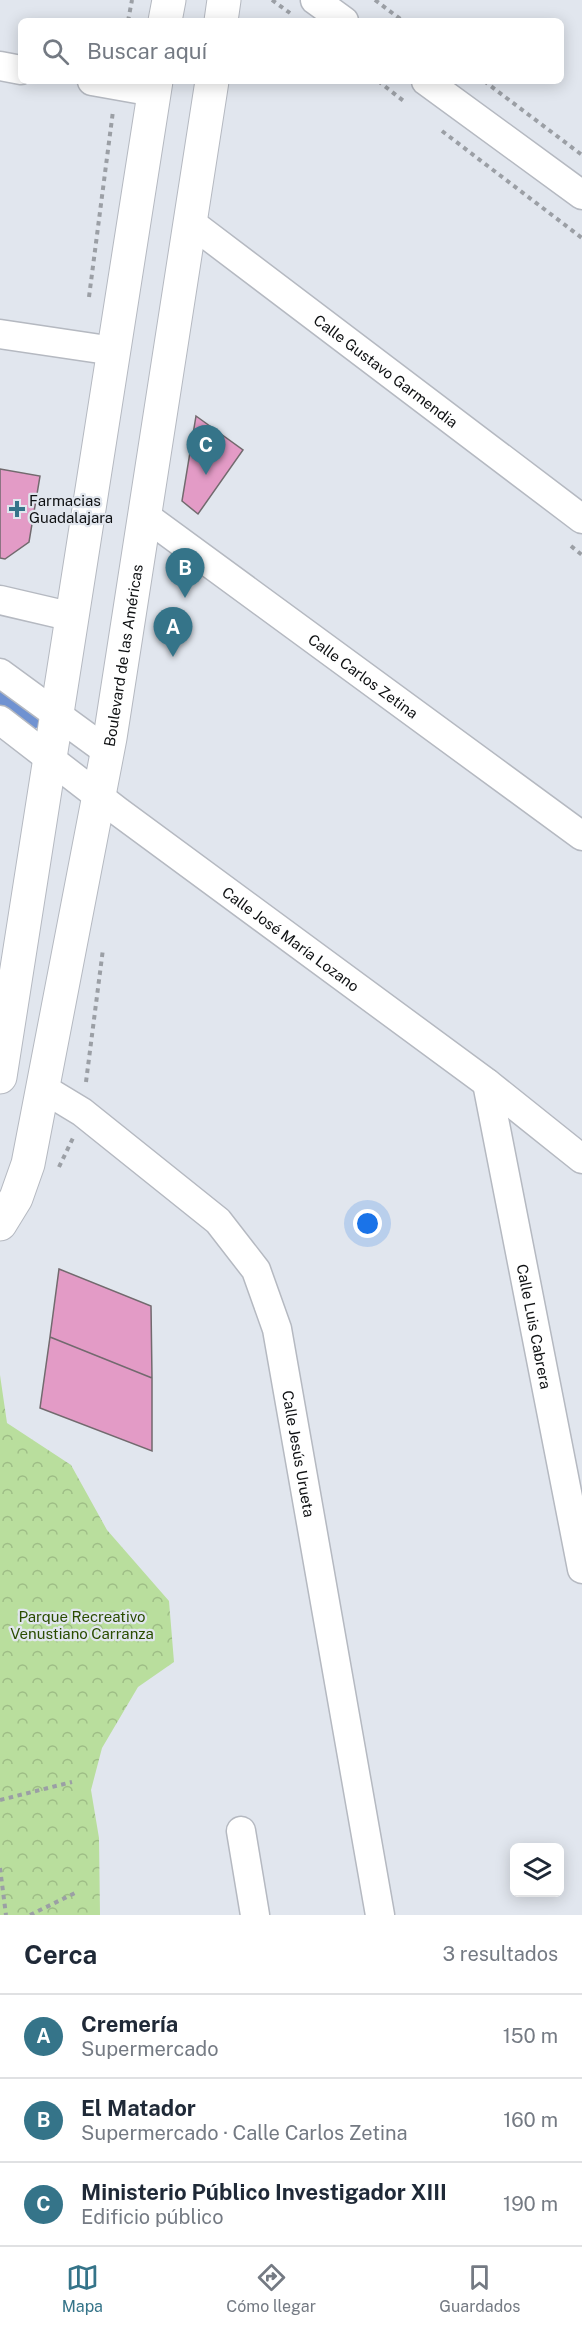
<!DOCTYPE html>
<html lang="es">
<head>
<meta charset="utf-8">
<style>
  body { margin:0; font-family:"Public Sans",sans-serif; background:#f6f6f7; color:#1f2937 }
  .controls { position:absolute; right:18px; bottom:18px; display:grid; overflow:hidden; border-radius:9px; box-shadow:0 3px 15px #0003 }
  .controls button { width:54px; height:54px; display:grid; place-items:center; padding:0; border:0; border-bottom:2px solid #e0e1e3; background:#fff; color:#1f2937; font:30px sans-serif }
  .you { position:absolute; left:368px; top:1224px; width:21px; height:21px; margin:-15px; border:4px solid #fff; border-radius:50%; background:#1a73e8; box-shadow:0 0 0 9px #1a73e833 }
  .badge { display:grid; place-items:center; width:39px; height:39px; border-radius:50%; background:#357489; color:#fff; font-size:20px; font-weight:700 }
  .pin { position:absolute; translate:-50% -50px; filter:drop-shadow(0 2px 3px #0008) }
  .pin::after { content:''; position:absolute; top:32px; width:21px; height:18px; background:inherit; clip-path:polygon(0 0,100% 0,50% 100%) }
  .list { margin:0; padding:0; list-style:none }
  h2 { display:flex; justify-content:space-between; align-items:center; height:78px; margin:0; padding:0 24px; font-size:26px }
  h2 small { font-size:20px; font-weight:400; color:#747a83 }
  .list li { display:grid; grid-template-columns:39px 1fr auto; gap:18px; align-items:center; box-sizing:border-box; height:84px; padding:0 24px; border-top:2px solid #e0e1e3 }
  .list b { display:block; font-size:22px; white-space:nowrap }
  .list p { margin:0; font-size:20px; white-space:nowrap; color:#747a83 }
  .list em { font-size:20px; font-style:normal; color:#747a83 }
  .icon { flex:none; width:33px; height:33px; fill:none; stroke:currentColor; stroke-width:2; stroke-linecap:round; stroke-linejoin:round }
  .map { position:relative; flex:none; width:582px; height:1915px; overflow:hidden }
  .search { position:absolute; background:#fff; box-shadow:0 3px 15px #0003; left:18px; right:18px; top:18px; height:66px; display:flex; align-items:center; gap:15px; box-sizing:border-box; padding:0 21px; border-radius:9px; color:#747a83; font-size:22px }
  .sheet { height:330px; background:#fff }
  nav { display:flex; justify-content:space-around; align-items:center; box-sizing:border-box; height:84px; border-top:2px solid #e0e1e3; background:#fff; font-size:16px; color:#747a83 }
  nav a { display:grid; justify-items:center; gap:3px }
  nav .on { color:#357489 }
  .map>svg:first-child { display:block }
</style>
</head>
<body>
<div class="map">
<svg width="582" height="1915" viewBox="0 0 582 1915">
  <defs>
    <pattern id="park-crowns" width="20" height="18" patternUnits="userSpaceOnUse" patternTransform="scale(1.5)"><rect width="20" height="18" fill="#b9de9d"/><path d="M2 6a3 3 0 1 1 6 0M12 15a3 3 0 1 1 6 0" fill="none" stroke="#9ebd86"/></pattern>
  </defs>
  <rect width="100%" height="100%" fill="#e1e6ee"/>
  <!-- park -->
  <path fill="url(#park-crowns)" d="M0 1375 7 1423 71 1465 107 1530 169 1601 174 1662 138 1687 102 1748 91 1790 99 1838 100 1915H0Z"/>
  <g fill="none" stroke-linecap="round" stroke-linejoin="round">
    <!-- canal -->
    <path stroke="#7092d1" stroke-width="28" d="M0 696 29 716"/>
  </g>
  <!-- building -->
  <path fill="#e39bc6" stroke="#726a6e" stroke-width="1.5" d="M196 416 243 450 198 514 182 501Z
    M0 469 40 476 29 542 5 559 0 558Z
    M59 1269 151 1306 152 1378 50 1337Z
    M50 1337 152 1378V1451L40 1408Z"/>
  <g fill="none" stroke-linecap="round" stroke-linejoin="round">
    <!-- minor casing -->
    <g stroke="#b5b9c1" stroke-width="31">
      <g id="minor">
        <path d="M315 0 344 21"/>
        <path d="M0 66 21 70"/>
        <path d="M92 81 154 92"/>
        <path d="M426 81 582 195"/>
        <path id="s1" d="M190 222 582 519"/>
        <path d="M0 334 114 351"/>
        <path id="s2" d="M144 515 582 836"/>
        <path d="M0 600 73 617"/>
        <path d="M0 673 108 752"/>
        <path id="s3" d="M0 720 119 812 487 1083 582 1159"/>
        <path id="s4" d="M487 1083 582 1569"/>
        <path id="s5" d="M44 1089 82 1112 218 1221 256 1270 277 1329 380 1915"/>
        <path d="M241 1831 255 1915"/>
      </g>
    </g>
    <!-- major casing -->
    <g stroke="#b5b9c1" stroke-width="35">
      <g id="major">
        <path d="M165 21 169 0"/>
        <path d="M221 21 224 0"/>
        <path d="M0 1077 156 81"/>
        <path id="s6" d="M0 1224 16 1198 28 1164 110 738 212 81"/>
      </g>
    </g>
    <!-- path -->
    <path stroke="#9b9fa5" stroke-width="4" stroke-dasharray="4.5 4.5" stroke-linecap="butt" d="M272 0 290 13
      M375 0 403 21
      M128 21 132 0
      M378 81 405 102
      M484 81 582 155
      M442 131 582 238
      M89 297 113 111
      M571 546 582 555
      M86 1082 103 949
      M59 1167 73 1138
      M0 1800 72 1782
      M0 1868 6 1915
      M30 1915 75 1893"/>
    <!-- minor -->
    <use href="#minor" stroke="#fff" stroke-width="28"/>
    <!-- major -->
    <use href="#major" stroke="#fff" stroke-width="33"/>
  </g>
  <!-- markers -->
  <path fill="#357489" stroke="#e1e6ee" stroke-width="2" d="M14 500h6v6h6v6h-6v6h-6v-6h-6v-6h6z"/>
  <g text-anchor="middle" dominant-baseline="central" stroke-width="4.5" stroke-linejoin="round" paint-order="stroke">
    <!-- street labels -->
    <g font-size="15" fill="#0f1113" stroke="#e1e6ee">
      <text stroke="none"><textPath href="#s1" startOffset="246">Calle Gustavo Garmendia</textPath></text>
      <text stroke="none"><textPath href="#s6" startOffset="584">Boulevard de las Américas</textPath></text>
      <text stroke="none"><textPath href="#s2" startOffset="272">Calle Carlos Zetina</textPath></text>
      <text stroke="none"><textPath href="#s3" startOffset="364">Calle José María Lozano</textPath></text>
      <text stroke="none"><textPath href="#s4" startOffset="248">Calle Luis Cabrera</textPath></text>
      <text stroke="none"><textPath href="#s5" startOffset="470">Calle Jesús Urueta</textPath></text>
    </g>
    <!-- poi labels -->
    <g font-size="15" fill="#0f1113" stroke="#e1e6ee" text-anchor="start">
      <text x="29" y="500">Farmacias<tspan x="29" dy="17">Guadalajara</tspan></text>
    </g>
    <!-- park labels -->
    <g font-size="15" fill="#2a4c00" stroke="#e1e6ee">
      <text x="82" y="1616">Parque Recreativo<tspan x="82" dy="17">Venustiano Carranza</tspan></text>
    </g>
  </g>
</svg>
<div class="controls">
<button><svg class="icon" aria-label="layers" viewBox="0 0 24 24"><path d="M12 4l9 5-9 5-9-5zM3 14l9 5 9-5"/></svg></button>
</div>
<div class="you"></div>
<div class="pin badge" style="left:173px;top:657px">A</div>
<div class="pin badge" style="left:185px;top:598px">B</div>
<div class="pin badge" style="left:206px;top:475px">C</div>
<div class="search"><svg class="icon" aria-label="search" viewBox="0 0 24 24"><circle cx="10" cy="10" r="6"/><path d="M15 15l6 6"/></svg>Buscar aquí</div>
</div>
<section class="sheet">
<h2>Cerca<small>3 resultados</small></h2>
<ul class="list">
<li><span class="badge">A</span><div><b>Cremería</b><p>Supermercado</p></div><em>150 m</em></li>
<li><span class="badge">B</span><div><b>El Matador</b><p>Supermercado · Calle Carlos Zetina</p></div><em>160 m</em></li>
<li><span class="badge">C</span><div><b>Ministerio Público Investigador XIII</b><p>Edificio público</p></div><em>190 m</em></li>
</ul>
</section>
<nav>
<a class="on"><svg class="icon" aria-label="map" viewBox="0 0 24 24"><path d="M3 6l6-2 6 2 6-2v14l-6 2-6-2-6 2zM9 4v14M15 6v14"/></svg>Mapa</a>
<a><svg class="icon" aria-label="directions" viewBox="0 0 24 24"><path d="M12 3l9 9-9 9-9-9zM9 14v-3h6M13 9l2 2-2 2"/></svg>Cómo llegar</a>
<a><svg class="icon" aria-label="saved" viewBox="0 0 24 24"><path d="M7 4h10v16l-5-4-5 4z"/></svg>Guardados</a>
</nav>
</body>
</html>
